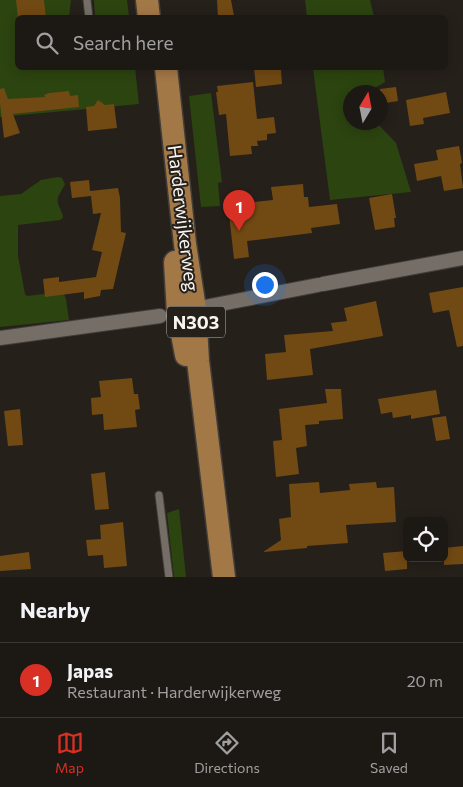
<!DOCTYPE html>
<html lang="en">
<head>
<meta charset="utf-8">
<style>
  body { margin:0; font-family:Commissioner,sans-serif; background:#292522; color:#f1f3f6 }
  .controls { position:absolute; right:15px; bottom:15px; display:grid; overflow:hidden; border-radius:8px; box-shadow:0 2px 12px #0003 }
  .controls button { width:45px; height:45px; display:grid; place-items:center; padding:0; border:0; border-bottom:1px solid #3a3734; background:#1c1814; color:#f1f3f6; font:25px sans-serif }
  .compass { position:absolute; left:343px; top:85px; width:45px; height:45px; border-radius:50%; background:#1c1814; box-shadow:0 2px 12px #0003; rotate:10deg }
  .you { position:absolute; left:264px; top:284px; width:18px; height:18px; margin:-12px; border:4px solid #fff; border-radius:50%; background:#1a73e8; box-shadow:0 0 0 8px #1a73e833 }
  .badge { display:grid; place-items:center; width:32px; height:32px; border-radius:50%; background:#d93025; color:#fff; font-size:16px; font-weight:700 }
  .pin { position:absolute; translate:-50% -41px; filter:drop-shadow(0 1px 2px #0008) }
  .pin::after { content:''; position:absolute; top:26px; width:18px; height:15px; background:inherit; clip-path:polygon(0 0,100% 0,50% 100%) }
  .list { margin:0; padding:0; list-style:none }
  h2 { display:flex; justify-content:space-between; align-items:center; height:65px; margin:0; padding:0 20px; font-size:21px }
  h2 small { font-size:16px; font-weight:400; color:#a0a0a0 }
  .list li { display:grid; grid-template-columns:32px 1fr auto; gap:15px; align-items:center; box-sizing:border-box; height:75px; padding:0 20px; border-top:1px solid #3a3734 }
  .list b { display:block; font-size:19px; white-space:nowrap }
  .list p { margin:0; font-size:16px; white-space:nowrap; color:#a0a0a0 }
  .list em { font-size:16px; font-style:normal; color:#a0a0a0 }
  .icon { flex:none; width:28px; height:28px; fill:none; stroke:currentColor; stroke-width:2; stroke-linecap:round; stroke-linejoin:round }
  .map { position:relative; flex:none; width:463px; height:577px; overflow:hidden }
  .search { position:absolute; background:#1c1814; box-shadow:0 2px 12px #0003; left:15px; right:15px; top:15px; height:55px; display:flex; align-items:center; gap:12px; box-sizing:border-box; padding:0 18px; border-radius:8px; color:#a0a0a0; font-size:19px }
  .sheet { height:140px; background:#1c1814 }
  nav { display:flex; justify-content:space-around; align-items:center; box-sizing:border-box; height:70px; border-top:1px solid #3a3734; background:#1c1814; font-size:14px; color:#a0a0a0 }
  nav a { display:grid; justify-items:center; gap:2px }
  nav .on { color:#d93025 }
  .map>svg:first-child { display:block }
</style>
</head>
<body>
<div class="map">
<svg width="463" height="577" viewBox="0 0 463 577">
  <rect width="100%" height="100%" fill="#26201b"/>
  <!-- green -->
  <path fill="#2c4410" d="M0 0H71L69 17 18 18V68H135L139 104 0 117Z
    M94 0H127L129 17H95Z
    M305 0H370L374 17H307Z
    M313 68H383L385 82 368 92H350V122L377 123 396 143 411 192 330 200Z
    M211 93 222 182 218 183 220 206 201 207 189 96Z
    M58 177 62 178 65 184C63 188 60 193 58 197 56 205 63 211 63 218L60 220 18 225V256L25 294 27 296 61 292 64 294 66 299 69 320 0 327V196L21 194 41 180Z
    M179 509 186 577H174L167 513Z"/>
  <!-- building -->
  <path fill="#714913" d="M16 0H44L46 18H18Z
    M217 0H231L234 16 218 18Z
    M254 68H279V70H281L282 84 256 87Z
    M253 82 257 119 274 117 276 133 267 134V140L257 141 258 146H251L252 154 230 156 226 114 219 115 216 92H218L217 86Z
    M396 87 398 101 380 104V89Z
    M4 88 8 99 45 97 44 95 49 93 69 91 70 96 78 95 79 107 13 114 20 133 4 138 0 103V89Z
    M446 92 450 113 423 118 424 124 410 126 406 100Z
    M98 100 105 105 114 104 117 128 88 131 86 107 94 106Z
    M459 146 462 163 460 164 463 188 444 191 441 176 417 181 414 164 438 160 436 150Z
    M89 180 90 191 118 188 120 198 121 232 126 233 113 289 101 290 100 296 84 299V292L45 297 43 279 59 277V282L96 277 102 252 92 250 101 213 93 214 91 196 72 198 70 182Z
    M303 184 304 197H308L309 207 337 204 340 224 311 228 312 233 247 241 249 257 234 259 228 205 273 200 271 187Z
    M392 194 396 218H394L395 227 375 230 369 198Z
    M463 287V346L457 347 449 310 433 313 429 293Z
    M376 301 383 336 310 349 313 375 267 380 265 354 286 352 284 335 333 331 331 323 347 321 344 308Z
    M132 378 134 394H138L140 409 135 410 137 427 104 430 103 414 92 415 91 398 101 397 99 381Z
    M325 389H341L343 419 319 421V424L305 425 307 446 296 448 299 474 276 477 273 441 282 440 279 409 327 403Z
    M436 390 440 414 411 419V415L393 418 392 412 381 414 378 399Z
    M20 409 23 445 8 446 4 411Z
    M446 416 450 439 436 441 432 418Z
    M105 472 109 509 95 510 91 474Z
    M319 482 320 493 350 490 349 484 376 482 377 488 394 487 396 522 346 525 348 543 307 546V548L263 552 281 540 279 519 291 517 289 484Z
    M123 522 127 566 104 568 103 555 88 556 86 540 101 539 100 525Z
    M463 546V564L444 565V548Z
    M407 551V569L385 571 383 553Z
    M29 552 31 569 0 571V556Z"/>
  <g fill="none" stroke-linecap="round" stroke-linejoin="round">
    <!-- lane casing -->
    <g stroke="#423d39" stroke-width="9">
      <path id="lane" d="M87 0 89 18
        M159 495 169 577"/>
    </g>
    <!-- street casing -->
    <g stroke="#423d39" stroke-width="16">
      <path id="street" d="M323 284 463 258
        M189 310 318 285
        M0 338 160 316"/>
    </g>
    <!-- primary casing -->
    <g stroke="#423d39" stroke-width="25">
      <path id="primary" d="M147 0 149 18
        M166 68 185 244 195 309 198 361 224 577
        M175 262 178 313 186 355"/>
    </g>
    <!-- lane -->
    <use href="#lane" stroke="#746e67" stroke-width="7"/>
    <!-- street -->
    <use href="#street" stroke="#746e67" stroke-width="14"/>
    <!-- primary -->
    <use href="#primary" stroke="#a37847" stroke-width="22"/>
  </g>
  <g text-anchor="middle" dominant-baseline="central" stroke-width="4" stroke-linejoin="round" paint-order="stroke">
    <!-- shield labels -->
    <rect fill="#26201b" stroke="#b9b4b0" stroke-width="1" x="167" y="306.5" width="58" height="31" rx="4"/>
    <g font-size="18" font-weight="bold" fill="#f8f4f0">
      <text x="196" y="322">N303</text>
    </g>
    <!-- street labels -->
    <g font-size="19" fill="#f8f4f0" stroke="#26201b">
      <text transform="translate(184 218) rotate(83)">Harderwijkerweg</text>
    </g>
  </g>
</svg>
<div class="controls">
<button><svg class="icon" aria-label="locate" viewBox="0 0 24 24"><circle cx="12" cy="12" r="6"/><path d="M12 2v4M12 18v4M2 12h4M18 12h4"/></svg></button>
</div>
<svg class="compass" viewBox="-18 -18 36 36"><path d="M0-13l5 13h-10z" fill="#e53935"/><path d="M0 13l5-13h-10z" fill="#a0a0a0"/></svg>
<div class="you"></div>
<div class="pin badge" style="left:239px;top:231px">1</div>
<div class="search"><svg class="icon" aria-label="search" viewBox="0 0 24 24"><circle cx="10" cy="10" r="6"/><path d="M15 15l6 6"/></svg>Search here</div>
</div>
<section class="sheet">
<h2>Nearby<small></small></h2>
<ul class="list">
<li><span class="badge">1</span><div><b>Japas</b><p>Restaurant · Harderwijkerweg</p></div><em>20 m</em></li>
</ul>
</section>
<nav>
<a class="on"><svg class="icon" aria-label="map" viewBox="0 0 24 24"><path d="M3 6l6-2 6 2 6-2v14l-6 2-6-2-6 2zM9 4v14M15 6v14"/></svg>Map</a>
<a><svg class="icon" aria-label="directions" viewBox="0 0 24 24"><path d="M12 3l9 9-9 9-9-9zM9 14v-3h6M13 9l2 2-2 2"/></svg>Directions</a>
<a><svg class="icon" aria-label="saved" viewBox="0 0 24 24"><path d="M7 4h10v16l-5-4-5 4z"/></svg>Saved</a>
</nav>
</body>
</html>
